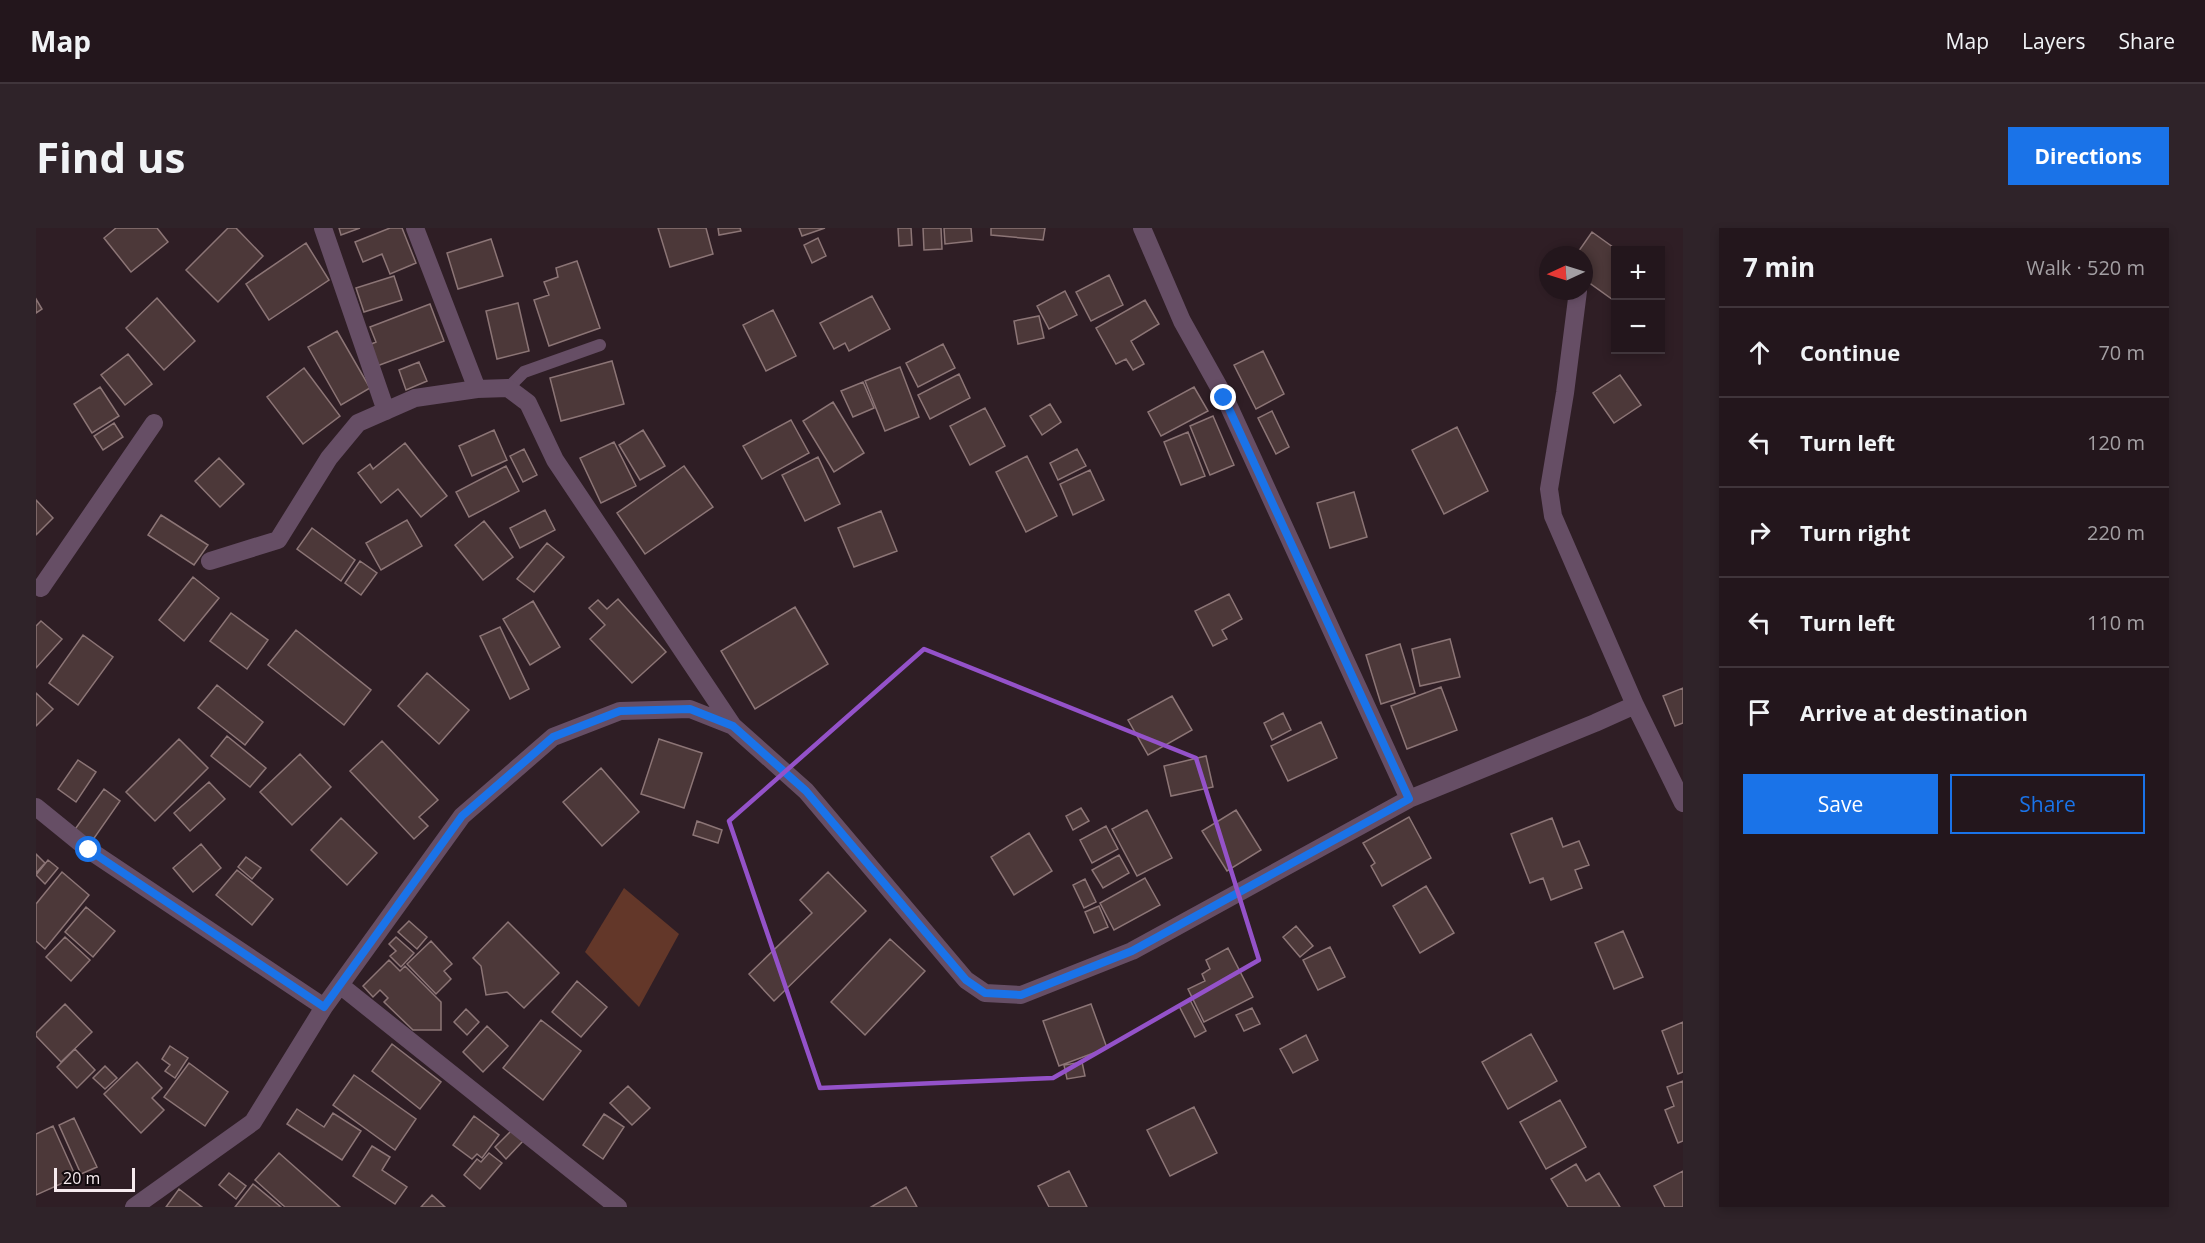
<!DOCTYPE html>
<html lang="en">
<head>
<meta charset="utf-8">
<style>
  body { margin:0; font-family:"Open Sans",sans-serif; background:#2f2329; color:#f1f3f6 }
  .controls { position:absolute; right:18px; top:18px; display:grid; overflow:hidden; border-radius:0px; box-shadow:0 3px 9px #0003 }
  .controls button { width:54px; height:54px; display:grid; place-items:center; padding:0; border:0; border-bottom:2px solid #40353b; background:#23161c; color:#f1f3f6; font:30px sans-serif }
  .compass { position:absolute; left:1503px; top:18px; width:54px; height:54px; border-radius:50%; background:#23161c; box-shadow:0 3px 9px #0003; rotate:266deg }
  .scale { position:absolute; left:18px; bottom:15px; width:81px; box-sizing:border-box; padding-left:6px; border:3px solid #f7ebef; border-top:0; font-size:16px; line-height:21px; white-space:nowrap; color:#f7ebef; -webkit-text-stroke:4px #120a0e; paint-order:stroke }
  .stop { position:absolute; width:18px; height:18px; margin:-14px; border:4px solid #1a73e8; border-radius:50%; background:#fff }
  .stop.end { background:#1a73e8; border-color:#fff; box-shadow:0 2px 6px #0008 }
  .list { margin:0; padding:0; list-style:none }
  h2 { display:flex; justify-content:space-between; align-items:center; height:78px; margin:0; padding:0 24px; font-size:26px }
  h2 small { font-size:20px; font-weight:400; color:#a39fa3 }
  .list li { display:grid; grid-template-columns:39px 1fr auto; gap:18px; align-items:center; box-sizing:border-box; height:90px; padding:0 24px; border-top:2px solid #40353b }
  .list b { display:block; font-size:22px; white-space:nowrap }
  .list em { font-size:20px; font-style:normal; color:#a39fa3 }
  .actions { display:flex; gap:12px; padding:18px 24px }
  .actions a { flex:1; padding:14px 0; border:2px solid #1a73e8; border-radius:0px; text-align:center; font-size:21px; color:#1a73e8 }
  .actions .main { background:#1a73e8; color:#fff }
  .icon { flex:none; width:33px; height:33px; fill:none; stroke:currentColor; stroke-width:2; stroke-linecap:round; stroke-linejoin:round }
  .map { position:relative; flex:none; width:1647px; height:979px; overflow:hidden; border-radius:0px }
  header { display:flex; align-items:center; gap:36px; box-sizing:border-box; height:84px; padding:0 30px; background:#23161c; border-bottom:2px solid #40353b }
  header strong { font-size:28px }
  nav { display:flex; gap:33px; margin-inline-start:auto; font-size:21px }
  .intro { display:flex; align-items:center; justify-content:space-between; box-sizing:border-box; height:144px; padding:0 36px }
  h1 { margin:0; font-size:42px }
  .button { padding:15px 27px; border-radius:0px; background:#1a73e8; color:#fff; font-size:21px; font-weight:700 }
  main { display:flex; gap:36px; padding:0 36px }
  aside { flex:1; background:#23161c; border-radius:0px; box-shadow:0 3px 9px #0003 }
  .map>svg:first-child { display:block }
</style>
</head>
<body>
<header>
<strong>Map</strong>
<nav><a>Map</a><a>Layers</a><a>Share</a></nav>
</header>
<div class="intro"><h1>Find us</h1><a class="button">Directions</a></div>
<main>
<div class="map">
<svg width="1647" height="979" viewBox="0 0 1647 979">
  <rect width="100%" height="100%" fill="#2f1e25"/>
  <!-- green -->
  <path fill="#633729" d="M588 660 643 706 603 779 549 724Z"/>
  <!-- building -->
  <path fill="#4c3839" stroke="#8c7576" stroke-width="1.5" d="M80 0H121L132 14 95 44 68 10Z
    M192 0H200L227 28 182 74 150 42Z
    M303 0H324L305 7Z
    M354 0H366L380 35 354 46 346 26 327 34 319 14Z
    M622 0H670L677 26 634 39Z
    M682 0H704L705 3 683 7Z
    M763 0H789L766 8Z
    M862 0H875L876 17 863 18Z
    M887 0H905L906 21 888 22Z
    M908 0H935L936 13 909 16Z
    M955 0H1009L1007 12 955 7Z
    M1556 4 1581 22H1580V74L1548 51V27H1540Z
    M782 10 790 28 776 35 768 17Z
    M455 11 467 48 422 61 411 25Z
    M270 15 293 52 233 92 210 56Z
    M541 33 564 100 513 118 498 72 513 67 508 54 522 49 520 40Z
    M1073 47 1087 77 1055 93 1040 64Z
    M358 48 366 72 328 84 320 60Z
    M1029 63 1041 87 1013 101 1001 78Z
    M836 68 854 101 813 123 809 115 798 121 784 95Z
    M121 70 159 113 128 142 90 100Z
    M0 71 6 81 0 85Z
    M1109 72 1123 96 1095 113 1108 136 1097 142 1090 131 1080 136 1060 100Z
    M482 75 493 123 461 131 450 83Z
    M394 76 408 113 341 138 333 117 340 114 334 99Z
    M737 82 760 128 730 143 707 97Z
    M1003 88 1008 110 982 116 978 93Z
    M301 103 334 160 305 177 272 119Z
    M907 116 919 140 882 159 870 135Z
    M1227 123 1248 166 1220 181 1198 137Z
    M92 126 116 156 89 177 65 147Z
    M576 133 588 176 525 193 514 150Z
    M383 134 391 153 370 162 363 142Z
    M864 139 883 189 849 203 829 153Z
    M268 140 304 188 267 216 231 169Z
    M923 146 934 170 894 191 882 167Z
    M1584 147 1605 177 1578 195 1557 165Z
    M827 154 838 180 817 189 805 163Z
    M64 159 83 188 56 205 38 176Z
    M1158 159 1172 183 1125 208 1112 184Z
    M797 174 828 225 798 244 767 193Z
    M1014 176 1025 194 1006 207 994 188Z
    M949 180 969 218 934 237 914 198Z
    M1236 183 1253 219 1240 226 1222 190Z
    M1177 188 1198 237 1174 247 1154 198Z
    M755 192 773 225 726 251 707 218Z
    M78 195 87 209 67 222 58 208Z
    M1421 199 1452 263 1408 286 1376 222Z
    M458 202 471 232 436 248 423 218Z
    M607 202 629 238 604 252 583 217Z
    M1152 204 1169 248 1145 257 1128 214Z
    M578 214 600 258 565 275 544 230Z
    M369 215 411 268 385 289 362 261 345 275 322 245 334 236 337 241Z
    M488 221 501 247 487 254 474 228Z
    M1041 221 1050 238 1022 252 1014 235Z
    M991 228 1021 288 990 304 960 244Z
    M782 229 804 276 769 293 746 247Z
    M183 230 208 256 184 279 159 253Z
    M470 238 483 263 433 289 420 264Z
    M648 238 677 279 609 326 581 285Z
    M1054 242 1068 272 1037 287 1024 256Z
    M1318 264 1331 309 1294 320 1281 275Z
    M0 272 17 290 0 307Z
    M509 282 519 302 484 320 474 300Z
    M845 283 861 323 818 339 802 300Z
    M125 287 172 317 158 337 112 307Z
    M371 292 386 318 345 342 330 315Z
    M448 293 477 329 447 352 419 317Z
    M276 300 319 332 305 353 261 321Z
    M511 315 528 329 498 364 481 351Z
    M324 333 341 345 325 367 309 355Z
    M157 349 183 370 148 413 123 392Z
    M1193 366 1206 391 1186 402 1191 411 1177 418 1159 383Z
    M582 371 630 424 596 455 554 411 569 397 553 380 562 372 571 381Z
    M497 373 524 419 494 437 467 391Z
    M759 379 792 436 719 481 685 423Z
    M195 385 232 412 211 441 174 413Z
    M5 393 26 411 0 440V398Z
    M464 399 493 461 474 471 444 408Z
    M260 402 335 462 308 497 232 437Z
    M47 407 77 429 42 477 13 455Z
    M1414 411 1424 449 1384 458 1376 421Z
    M1364 416 1379 465 1345 476 1330 427Z
    M391 445 433 482 403 516 362 478Z
    M181 457 227 494 209 517 162 480Z
    M1405 459 1421 502 1371 521 1355 478Z
    M1647 460V495L1639 498 1627 468Z
    M0 465 17 481 0 498Z
    M1136 468 1156 502 1112 527 1092 492Z
    M1247 485 1255 502 1236 512 1228 495Z
    M1285 494 1301 530 1252 553 1235 518Z
    M191 508 230 540 214 559 175 528Z
    M143 511 172 540 119 593 90 564Z
    M623 511 666 525 648 580 605 566Z
    M346 513 402 572 383 589 392 598 378 611 314 543Z
    M264 526 295 559 256 597 224 564Z
    M1170 528 1177 559 1135 568 1128 538Z
    M42 532 60 544 40 574 22 561Z
    M565 540 603 584 566 618 527 574Z
    M173 554 189 571 154 603 138 585Z
    M68 561 84 573 54 616 37 604Z
    M1045 580 1053 593 1037 602 1030 588Z
    M1111 582 1136 630 1101 648 1076 601Z
    M1200 582 1225 622 1191 643 1166 603Z
    M1373 589 1395 630 1346 658 1335 638 1339 635 1327 615Z
    M305 590 341 625 311 657 275 622Z
    M1516 590 1527 619 1543 613 1553 637 1539 642 1546 660 1515 672 1507 650 1494 655 1475 606Z
    M661 593 686 602 682 615 657 607Z
    M1070 598 1082 621 1056 635 1044 612Z
    M993 605 1016 643 978 667 955 629Z
    M165 616 185 640 157 664 137 640Z
    M0 626 9 635 0 645Z
    M1083 627 1093 645 1067 660 1056 642Z
    M210 629 225 640 216 651 202 639Z
    M12 632 22 640 9 656 0 647Z
    M201 642 237 671 216 697 180 667Z
    M26 644 53 667 9 721 0 713V676Z
    M792 644 830 683 738 773 713 746 776 685 764 672Z
    M1109 650 1124 677 1078 702 1064 675Z
    M1049 651 1060 674 1048 680 1037 657Z
    M1390 658 1418 705 1384 725 1357 678Z
    M1063 678 1072 699 1058 705 1049 684Z
    M50 679 79 703 57 729 29 704Z
    M373 693 391 709 381 721 362 704Z
    M472 694 523 745 488 780 471 764 450 767 445 738 437 730Z
    M1260 698 1277 718 1264 729 1247 709Z
    M1587 703 1607 749 1578 761 1559 715Z
    M29 709 54 732 35 753 10 729Z
    M360 709 378 725 365 739 354 728 360 723 353 716Z
    M854 711 889 743 829 807 795 774Z
    M395 713 416 736 408 743 415 751 400 766 371 736Z
    M1294 719 1309 749 1282 762 1267 732Z
    M1192 720 1217 769 1168 794 1152 761 1169 753 1166 746 1174 741 1170 732Z
    M353 732 364 743 369 738 405 774V802H377L348 774 352 770 344 762 337 769 327 758Z
    M541 753 571 779 545 809 516 784Z
    M1154 772 1170 803 1159 809 1143 778Z
    M29 776 56 804 25 834 0 808V805Z
    M1055 776 1071 820 1023 838 1007 793Z
    M1216 780 1224 796 1208 803 1200 787Z
    M430 781 443 794 431 807 418 794Z
    M505 792 545 823 507 872 467 840Z
    M1647 794V844L1642 846 1626 803Z
    M451 798 472 818 447 844 427 824Z
    M1495 806 1521 853 1472 881 1446 834Z
    M1270 807 1282 832 1257 845 1244 821Z
    M356 816 405 854 384 881 336 843Z
    M134 818 152 830 139 850 129 843 134 837 126 831Z
    M39 821 59 842 41 860 21 839Z
    M101 834 126 860 116 870 128 882 105 905 68 866Z
    M1046 834 1049 848 1031 851 1028 837Z
    M153 835 192 864 169 898 128 869Z
    M69 838 81 850 69 861 57 850Z
    M318 847 380 891 359 922 297 877Z
    M1647 853V913L1642 915 1629 882 1638 878 1631 859Z
    M592 858 614 880 596 897 574 875Z
    M1524 872 1550 919 1510 941 1484 894Z
    M1158 879 1181 925 1134 948 1111 902Z
    M261 881 288 899 297 885 325 903 306 932 251 896Z
    M568 886 588 899 567 931 547 917Z
    M438 888 463 907 446 930 441 926 436 931 417 917Z
    M38 890 61 939 45 946 23 897Z
    M17 898 40 949 0 967V906Z
    M476 902 487 913 470 931 459 919Z
    M336 918 354 929 346 942 371 959 359 976 317 948Z
    M243 925 304 979H249L219 952Z
    M453 925 466 935 444 961 428 947 441 931 445 934Z
    M1540 936 1550 953 1563 945 1584 979H1532L1515 951Z
    M1033 943 1051 979H1013L1002 958Z
    M1647 943V979H1629L1618 958Z
    M193 945 210 958 200 971 183 957Z
    M217 956 245 979H199Z
    M870 959 881 979H835Z
    M143 961 166 979H130Z
    M396 967 409 979H385Z"/>
  <g fill="none" stroke-linecap="round" stroke-linejoin="round">
    <!-- lane -->
    <path stroke="#664e65" stroke-width="12" d="M472 160 488 144 564 117"/>
    <!-- street -->
    <path stroke="#664e65" stroke-width="18" d="M287 0 350 183
      M379 0 441 161
      M1106 0 1146 93 1189 170 1373 571
      M1542 63 1529 165 1513 261 1517 288 1599 477
      M174 333 242 312 293 230 322 195 379 170 441 161 472 160 492 175 519 232 697 498
      M5 360 118 195
      M0 579 53 622 288 779
      M304 757 582 979
      M98 979 217 894 288 779 426 588 517 509 584 483 654 481 697 498 770 563 930 752 949 765 985 767 1096 723 1373 571 1559 495 1599 477 1647 575"/>
  </g>
  <g fill="none" stroke-linecap="round" stroke-linejoin="round">
    <!-- route -->
    <path stroke="#1a73e8" stroke-width="8" d="M53 622 288 779 426 588 517 509 584 483 654 481 697 498 770 563 930 752 949 765 985 767 1096 723 1373 571 1188 170"/>
  </g>
  <!-- marked area -->
  <path fill="none" stroke="#9452c9" stroke-width="4.5" stroke-linejoin="round" d="M888 421 1160 530 1223 732 1017 850 784 860 693 593Z"/>
</svg>
<div class="controls">
<button>+</button>
<button>−</button>
</div>
<svg class="compass" viewBox="-18 -18 36 36"><path d="M0-13l5 13h-10z" fill="#e53935"/><path d="M0 13l5-13h-10z" fill="#a39fa3"/></svg>
<div class="scale">20 m</div>
<div class="stop" style="left:53px;top:622px"></div>
<div class="stop end" style="left:1188px;top:170px"></div>
</div>
<aside>
<h2>7 min<small>Walk · 520 m</small></h2>
<ul class="list">
<li><svg class="icon" aria-label="ahead" viewBox="0 0 24 24"><path d="M12 20V5M6 11l6-6 6 6"/></svg><div><b>Continue</b></div><em>70 m</em></li>
<li><svg class="icon" aria-label="left" viewBox="0 0 24 24"><path d="M17 20v-9H6M10 6l-5 5 5 5"/></svg><div><b>Turn left</b></div><em>120 m</em></li>
<li><svg class="icon" aria-label="right" viewBox="0 0 24 24"><path d="M7 20v-9h11M14 6l5 5-5 5"/></svg><div><b>Turn right</b></div><em>220 m</em></li>
<li><svg class="icon" aria-label="left" viewBox="0 0 24 24"><path d="M17 20v-9H6M10 6l-5 5 5 5"/></svg><div><b>Turn left</b></div><em>110 m</em></li>
<li><svg class="icon" aria-label="arrive" viewBox="0 0 24 24"><path d="M6 21V4h12l-3 4 3 4H6"/></svg><div><b>Arrive at destination</b></div></li>
</ul>
<div class="actions"><a class="main">Save</a><a>Share</a></div>
</aside>
</main>
</body>
</html>
